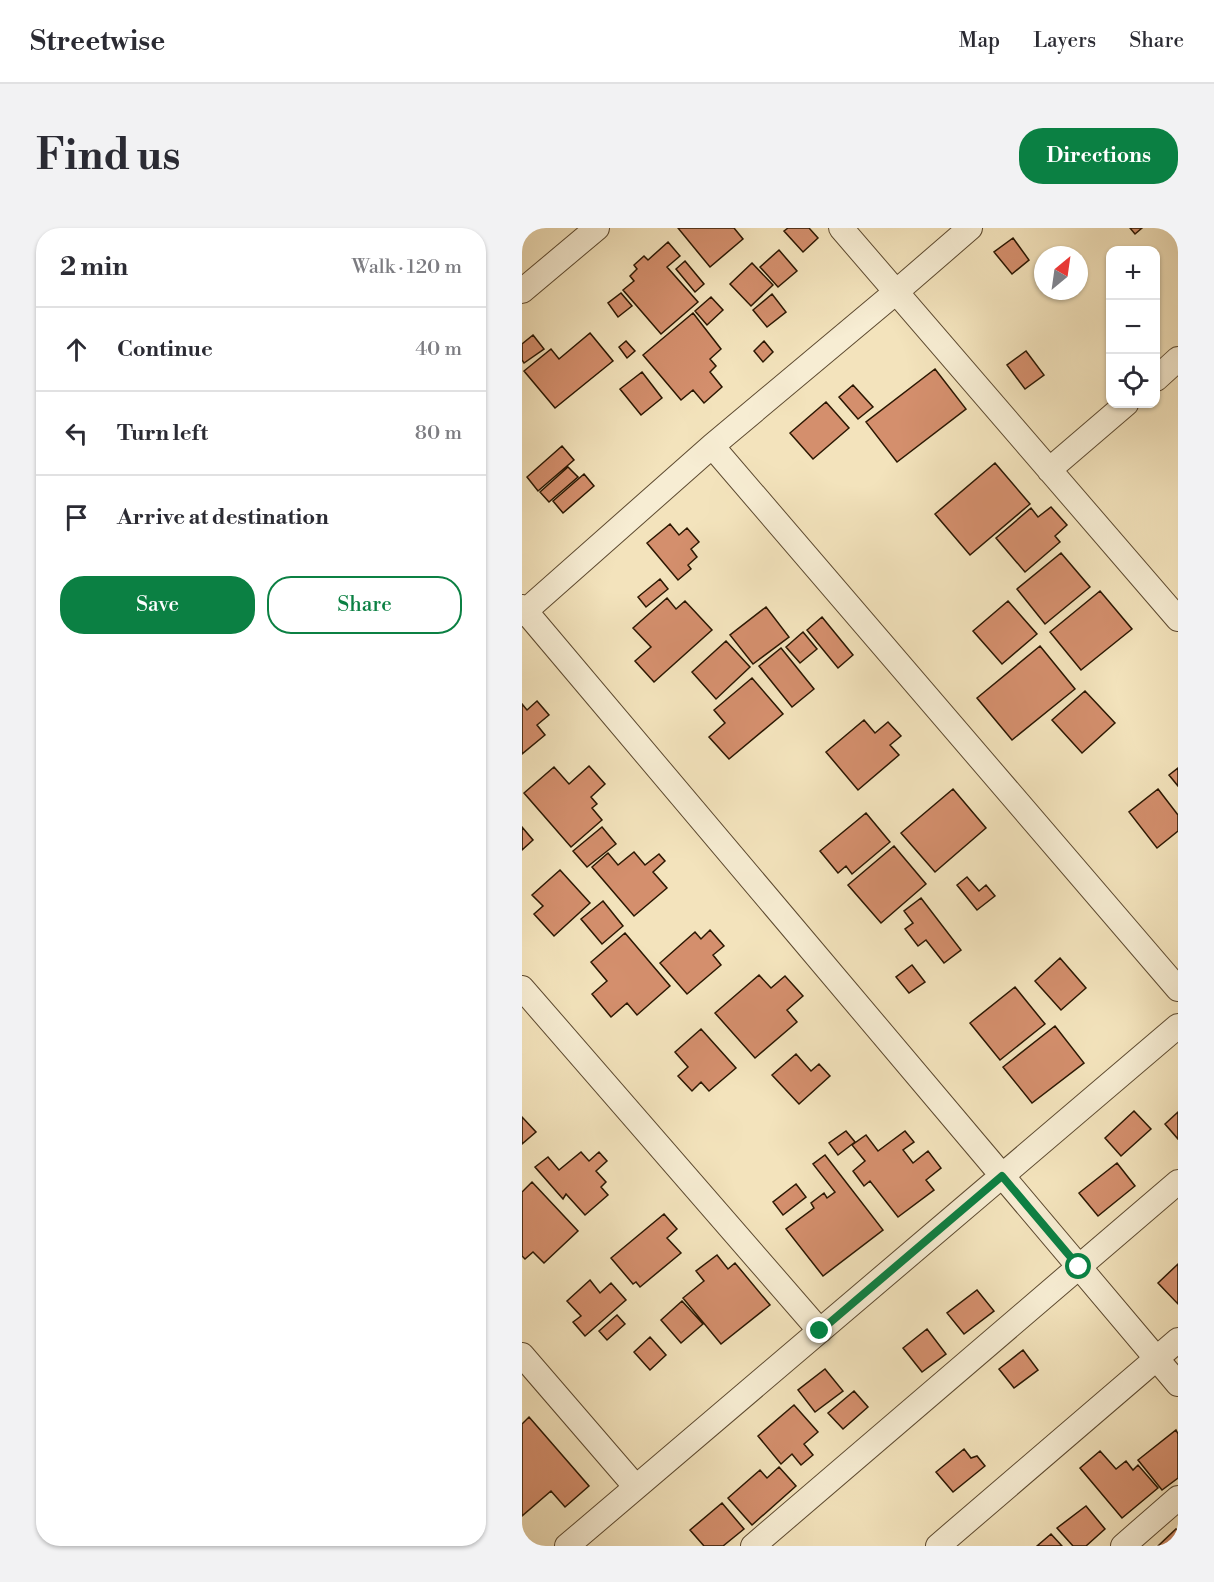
<!DOCTYPE html>
<html lang="en">
<head>
<meta charset="utf-8">
<style>
  body { margin:0; font-family:"Libre Bodoni",serif; background:#f2f2f3; color:#2b2b33 }
  .controls { position:absolute; right:18px; top:18px; display:grid; overflow:hidden; border-radius:12px; box-shadow:0 2px 4px #0004 }
  .controls button { width:54px; height:54px; display:grid; place-items:center; padding:0; border:0; border-bottom:2px solid #e1e1e2; background:#fff; color:#2b2b33; font:30px sans-serif }
  .compass { position:absolute; left:512px; top:18px; width:54px; height:54px; border-radius:50%; background:#fff; box-shadow:0 2px 4px #0004; rotate:29deg }
  .stop { position:absolute; width:18px; height:18px; margin:-14px; border:4px solid #0b8043; border-radius:50%; background:#fff }
  .stop.end { background:#0b8043; border-color:#fff; box-shadow:0 2px 6px #0008 }
  .list { margin:0; padding:0; list-style:none }
  h2 { display:flex; justify-content:space-between; align-items:center; height:78px; margin:0; padding:0 24px; font-size:26px }
  h2 small { font-size:20px; font-weight:400; color:#7c7c81 }
  .list li { display:grid; grid-template-columns:39px 1fr auto; gap:18px; align-items:center; box-sizing:border-box; height:84px; padding:0 24px; border-top:2px solid #e1e1e2 }
  .list b { display:block; font-size:22px; white-space:nowrap }
  .list em { font-size:20px; font-style:normal; color:#7c7c81 }
  .actions { display:flex; gap:12px; padding:18px 24px }
  .actions a { flex:1; padding:14px 0; border:2px solid #0b8043; border-radius:24px; text-align:center; font-size:21px; color:#0b8043 }
  .actions .main { background:#0b8043; color:#fff }
  .icon { flex:none; width:33px; height:33px; fill:none; stroke:currentColor; stroke-width:2; stroke-linecap:round; stroke-linejoin:round }
  .map { position:relative; flex:none; width:656px; height:1318px; overflow:hidden; border-radius:24px }
  header { display:flex; align-items:center; gap:36px; box-sizing:border-box; height:84px; padding:0 30px; background:#fff; border-bottom:2px solid #e1e1e2 }
  header strong { font-size:28px }
  nav { display:flex; gap:33px; margin-inline-start:auto; font-size:21px }
  .intro { display:flex; align-items:center; justify-content:space-between; box-sizing:border-box; height:144px; padding:0 36px }
  h1 { margin:0; font-size:42px }
  .button { padding:15px 27px; border-radius:24px; background:#0b8043; color:#fff; font-size:21px; font-weight:700 }
  main { display:flex; gap:36px; padding:0 36px }
  aside { flex:1; background:#fff; border-radius:24px; box-shadow:0 2px 4px #0004 }
  .map>svg:first-child { display:block }
</style>
</head>
<body>
<header>
<strong>Streetwise</strong>
<nav><a>Map</a><a>Layers</a><a>Share</a></nav>
</header>
<div class="intro"><h1>Find us</h1><a class="button">Directions</a></div>
<main>
<aside>
<h2>2 min<small>Walk · 120 m</small></h2>
<ul class="list">
<li><svg class="icon" aria-label="ahead" viewBox="0 0 24 24"><path d="M12 20V5M6 11l6-6 6 6"/></svg><div><b>Continue</b></div><em>40 m</em></li>
<li><svg class="icon" aria-label="left" viewBox="0 0 24 24"><path d="M17 20v-9H6M10 6l-5 5 5 5"/></svg><div><b>Turn left</b></div><em>80 m</em></li>
<li><svg class="icon" aria-label="arrive" viewBox="0 0 24 24"><path d="M6 21V4h12l-3 4 3 4H6"/></svg><div><b>Arrive at destination</b></div></li>
</ul>
<div class="actions"><a class="main">Save</a><a>Share</a></div>
</aside>
<div class="map">
<svg width="656" height="1318" viewBox="0 0 656 1318">
  <rect width="100%" height="100%" fill="#f3e3bc"/>
  <filter id="stains"><feTurbulence type="fractalNoise" baseFrequency=".00333" numOctaves="4"/><feColorMatrix values="0 0 0 0 .2 0 0 0 0 .09 0 0 0 0 .02 0 0 0 .5 -.17"/></filter>
  <radialGradient id="worn" r=".72"><stop offset=".6" stop-color="#630" stop-opacity="0"/><stop offset="1" stop-color="#630" stop-opacity=".3"/></radialGradient>
  <!-- building -->
  <path fill="#d48f6d" stroke="#2b1702" stroke-width="1.5" d="M156 0H212L221 11 188 39Z
    M266 0H287L296 10 281 24 262 3Z
    M608 0H620L613 6Z
    M491 10 507 32 490 46 472 24Z
    M146 14 158 28 145 39 176 74 139 106 101 62 112 53 108 48 115 41 112 37 122 28 126 32Z
    M257 22 275 43 256 59 238 39Z
    M163 33 182 56 173 64 154 41Z
    M230 35 251 57 229 78 208 56Z
    M99 65 110 78 96 89 86 75Z
    M250 66 264 84 245 99 231 82Z
    M189 69 201 82 185 97 173 83Z
    M171 85 199 121 188 131 194 138 188 144 200 159 182 175 171 162 159 172 121 127Z
    M68 105 91 133 33 180 2 143 29 121 37 131Z
    M11 107 22 121 2 135 0 132V116Z
    M104 113 113 123 105 130 97 119Z
    M242 113 251 124 241 134 232 123Z
    M504 123 522 147 503 161 485 137Z
    M413 141 444 181 375 234 344 194Z
    M120 144 140 170 119 187 98 161Z
    M331 157 351 179 336 191 317 169Z
    M304 174 327 200 291 231 268 205Z
    M40 218 52 232 16 263 5 249Z
    M473 235 508 276 448 327 413 286Z
    M46 239 56 249 27 274 18 264Z
    M62 246 72 258 41 285 31 273Z
    M529 279 545 297 533 308 538 314 503 344 474 310 509 280 516 289Z
    M148 296 157 307 165 300 177 314 169 321 175 329 166 337 169 341 156 352 125 315Z
    M539 325 568 359 523 396 495 361Z
    M138 351 146 361 124 379 116 369Z
    M578 363 610 401 559 442 528 404Z
    M145 370 154 381 163 373 190 402 132 454 113 433 129 419 111 400Z
    M486 373 515 406 480 436 451 403Z
    M244 379 267 409 231 436 208 407Z
    M300 389 331 427 316 440 285 402Z
    M281 404 295 421 278 435 264 419Z
    M204 413 228 439 194 471 170 444Z
    M518 418 553 461 490 512 455 470Z
    M259 420 292 461 270 479 237 438Z
    M230 450 261 486 207 531 187 509 203 495 192 482Z
    M563 463 593 495 560 525 530 492Z
    M15 473 27 487 15 497 23 507 0 526V476L5 482Z
    M342 492 353 505 366 494 379 508 368 517 377 527 336 562 304 524Z
    M67 538 83 556 69 569 75 576 70 580 80 592 49 619 2 565 32 539 47 556Z
    M656 540V558L647 547Z
    M431 561 464 600 413 644 379 605Z
    M636 561 656 587V603L635 620 607 584Z
    M344 585 368 614 330 646 324 638 316 645 298 623Z
    M0 599 11 612 0 622Z
    M80 599 94 616 65 639 51 623Z
    M372 618 404 656 359 695 326 657Z
    M112 624 123 637 137 626 143 633 131 644 145 660 112 688 70 639 86 625 96 637Z
    M38 642 68 675 32 708 12 686 21 678 10 667Z
    M445 649 457 663 464 657 473 668 455 682 435 657Z
    M399 670 439 722 422 735 404 712 396 718 383 701 391 695 382 683Z
    M81 673 101 698 80 716 59 691Z
    M188 702 202 718 191 727 199 737 165 766 138 735 173 704 179 711Z
    M103 705 148 758 115 787 105 775 89 789 70 766 85 753 69 734Z
    M538 730 564 760 539 782 513 753Z
    M390 737 403 754 387 765 374 749Z
    M237 747 249 760 263 748 281 768 265 782 275 794 233 830 193 785Z
    M493 759 523 796 478 832 448 795Z
    M533 798 562 835 510 875 481 839Z
    M179 801 214 840 187 863 179 854 170 863 156 848 166 839 153 824Z
    M274 826 289 843 297 836 308 848 277 876 250 847Z
    M612 883 629 901 599 928 583 910Z
    M656 884V911L643 896Z
    M0 889 14 904 0 916Z
    M324 903 333 914 316 927 307 915Z
    M383 903 392 914 381 922 391 935 406 923 419 940 404 952 412 962 376 989 348 953 342 958 331 943 343 933 330 917 344 907 356 923Z
    M59 924 67 933 77 924 85 933 74 943 84 954 79 959 86 967 63 987 44 966 41 971 13 939 26 929 37 942Z
    M303 927 361 1002 301 1048 264 1001 292 980 289 975 302 965 305 970 313 964 291 936Z
    M595 935 613 958 576 988 557 965Z
    M10 954 56 1003 22 1035 11 1024 3 1031 0 1028V964Z
    M274 956 284 969 261 987 251 974Z
    M142 986 155 1001 145 1010 159 1025 118 1059 114 1054 111 1056 89 1030Z
    M195 1027 206 1041 213 1035 248 1077 199 1116 161 1070 182 1053 174 1043Z
    M656 1036V1076L636 1055Z
    M68 1052 78 1065 89 1055 104 1072 63 1108 51 1094 59 1088 45 1073Z
    M455 1062 472 1083 442 1106 425 1085Z
    M160 1073 181 1096 159 1115 139 1092Z
    M95 1087 103 1096 85 1112 77 1103Z
    M405 1101 424 1126 400 1144 381 1120Z
    M128 1109 144 1127 128 1142 112 1124Z
    M501 1122 516 1142 492 1160 477 1141Z
    M303 1141 321 1163 293 1184 276 1162Z
    M332 1163 346 1179 321 1201 306 1185Z
    M272 1177 296 1204 282 1216 291 1227 279 1237 270 1226 259 1236 236 1208Z
    M7 1189 67 1258 43 1279 29 1263 0 1288V1196Z
    M654 1202 656 1206V1250L640 1262 616 1232Z
    M442 1221 449 1230 455 1228 463 1238 431 1264 414 1244Z
    M578 1223 594 1241 604 1233 611 1242 616 1237 636 1260 600 1290 558 1240Z
    M257 1239 274 1258 230 1297 206 1270 238 1242 245 1250Z
    M200 1275 222 1301 201 1318H182L168 1302Z
    M564 1278 583 1301 564 1318H551L535 1300Z
    M654 1301 656 1302V1318H636Z
    M529 1306 540 1318H515Z"/>
  <g fill="none" stroke-linecap="round" stroke-linejoin="round">
    <!-- minor casing -->
    <g stroke="#5d4a30" stroke-width="26">
      <path id="minor" d="M319 0 656 391
        M0 63 75 0
        M634 151 656 131
        M190 218 656 761
        M527 242 604 176
        M0 379 656 1156
        M0 386 190 218 374 64 448 0
        M0 760 298 1103
        M0 1127 113 1258
        M45 1318 656 798
        M231 1318 656 954
        M416 1318 656 1112
        M601 1318 656 1270"/>
    </g>
    <!-- minor -->
    <use href="#minor" stroke="#f7edd3" stroke-width="24"/>
  </g>
  <g fill="none" stroke-linecap="round" stroke-linejoin="round">
    <!-- route -->
    <path stroke="#0b8043" stroke-width="8" d="M298 1103 480 948 557 1039"/>
  </g>
  <rect width="100%" height="100%" filter="url(#stains)"/>
  <rect width="100%" height="100%" fill="url(#worn)"/>
</svg>
<div class="controls">
<button>+</button>
<button>−</button>
<button><svg class="icon" aria-label="locate" viewBox="0 0 24 24"><circle cx="12" cy="12" r="6"/><path d="M12 2v4M12 18v4M2 12h4M18 12h4"/></svg></button>
</div>
<svg class="compass" viewBox="-18 -18 36 36"><path d="M0-13l5 13h-10z" fill="#e53935"/><path d="M0 13l5-13h-10z" fill="#7c7c81"/></svg>
<div class="stop" style="left:557px;top:1039px"></div>
<div class="stop end" style="left:298px;top:1103px"></div>
</div>
</main>
</body>
</html>
